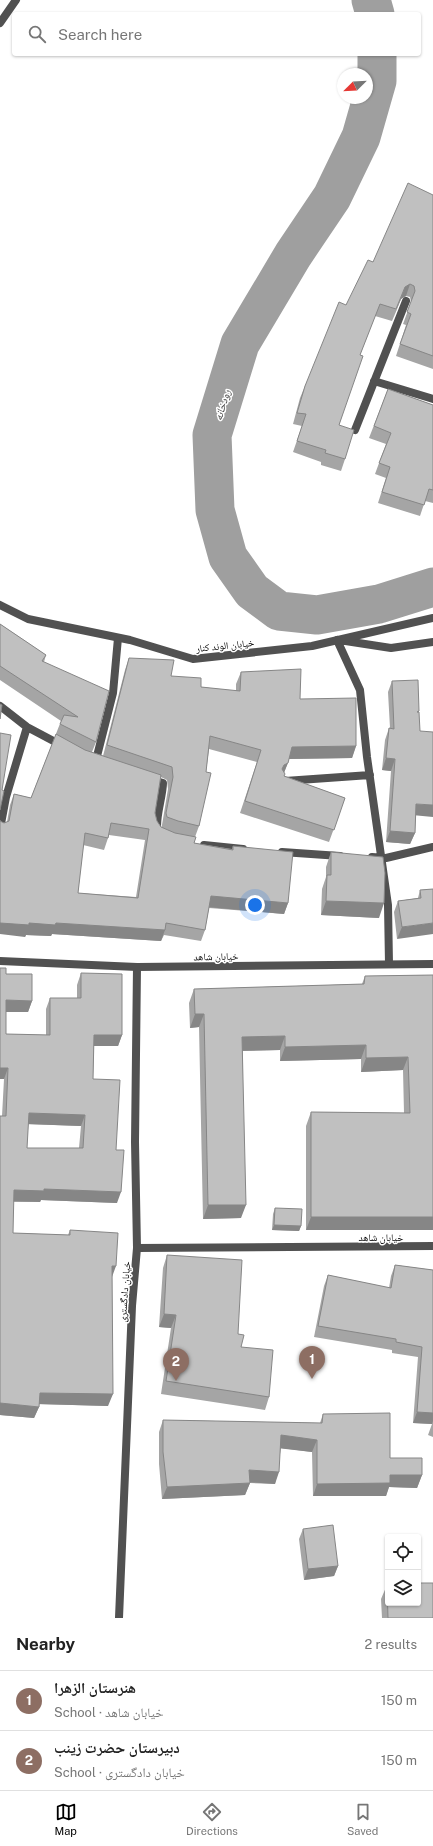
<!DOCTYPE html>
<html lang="en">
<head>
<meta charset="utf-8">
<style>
  body { margin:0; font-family:"Public Sans","Noto Naskh Arabic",sans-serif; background:#f6f6f6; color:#222 }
  .controls { position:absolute; right:12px; bottom:12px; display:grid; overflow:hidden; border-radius:4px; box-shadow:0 1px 3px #0004 }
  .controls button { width:36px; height:36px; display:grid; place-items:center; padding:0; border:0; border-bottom:1px solid #e0e0e0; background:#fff; color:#222; font:20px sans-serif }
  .compass { position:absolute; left:337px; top:68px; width:36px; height:36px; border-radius:50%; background:#fff; box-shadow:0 1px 3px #0004; rotate:246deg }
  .you { position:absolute; left:255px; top:905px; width:14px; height:14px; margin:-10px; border:3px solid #fff; border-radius:50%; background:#1a73e8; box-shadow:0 0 0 6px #1a73e833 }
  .badge { display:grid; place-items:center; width:26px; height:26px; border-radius:50%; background:#000; color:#fff; font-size:13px; font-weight:700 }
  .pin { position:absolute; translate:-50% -33px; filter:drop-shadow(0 1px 2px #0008) }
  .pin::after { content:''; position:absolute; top:21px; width:14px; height:12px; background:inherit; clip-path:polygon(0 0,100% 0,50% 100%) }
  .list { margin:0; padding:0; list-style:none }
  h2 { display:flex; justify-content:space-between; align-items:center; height:52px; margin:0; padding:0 16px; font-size:17px }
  h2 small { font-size:13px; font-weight:400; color:#767676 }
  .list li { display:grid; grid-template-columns:26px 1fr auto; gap:12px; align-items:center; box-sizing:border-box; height:60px; padding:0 16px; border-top:1px solid #e0e0e0 }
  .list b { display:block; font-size:15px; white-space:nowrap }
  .list p { margin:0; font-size:13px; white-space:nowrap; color:#767676 }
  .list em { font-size:13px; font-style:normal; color:#767676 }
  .icon { flex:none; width:22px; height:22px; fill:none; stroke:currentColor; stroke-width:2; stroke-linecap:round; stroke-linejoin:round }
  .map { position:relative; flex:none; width:433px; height:1618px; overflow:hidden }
  .search { position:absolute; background:#fff; box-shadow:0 1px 3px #0004; left:12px; right:12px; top:12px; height:44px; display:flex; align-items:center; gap:10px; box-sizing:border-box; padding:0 14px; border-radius:4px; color:#767676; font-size:15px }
  .sheet { height:172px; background:#fff }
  nav { display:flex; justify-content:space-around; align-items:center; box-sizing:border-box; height:56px; border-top:1px solid #e0e0e0; background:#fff; font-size:11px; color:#767676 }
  nav a { display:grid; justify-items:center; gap:2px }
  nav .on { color:#000 }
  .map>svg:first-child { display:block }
</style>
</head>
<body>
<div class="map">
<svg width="433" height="1618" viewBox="0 0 433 1618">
  <rect width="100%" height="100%" fill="#fff"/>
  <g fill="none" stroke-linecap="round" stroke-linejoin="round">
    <!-- river -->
    <path stroke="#9f9f9f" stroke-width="39" d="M371 0 375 14
      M377 54V81L361 137 332 197 293 255 240 344 212 435 215 510 228 557 252 591 279 611 317 615 379 604 433 587"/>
    <!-- minor -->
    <path stroke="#515151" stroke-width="8" d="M374 381 433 399
      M355 430 406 301
      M337 640 360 690 367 757 388 905 389 964
      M339 640 391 648 433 642
      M0 706 27 727 61 745
      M96 760 113 693 118 638
      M150 779 163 783C163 796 154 822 158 831
      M285 781 370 775
      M0 829 6 797 27 727
      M204 845 243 849
      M282 852 340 856
      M372 857 386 858 433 847
      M137 1248 433 1246
      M119 1618 132 1306 137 1248 135 1142 137 967"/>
    <!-- tertiary -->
    <path stroke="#515151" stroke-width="8" d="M0 23 16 0
      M0 605 28 619 130 640 193 659 312 646 433 618
      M0 961 137 967 433 964"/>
  </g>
  <!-- wall -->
  <path fill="#a5a5a5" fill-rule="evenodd" d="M433 195V369L396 356 406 325 403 324 411 302 410 297 406 296 401 299 392 321 375 316 360 355 339 425 345 459 341 471 321 465V462L293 452 302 426 293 424 300 398 305 386 346 305 373 262Z
    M388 389 433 405V503L425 501 420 516 378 503 386 478 375 474 386 444 369 438Z
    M0 624 46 655 44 662 96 742 92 752 103 756 125 670 129 658 171 676 201 687 236 691V684L241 672 300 699 356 746 352 758 289 759 284 773V776L345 798 329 842 240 813 257 762 209 749 199 826 195 837 194 843 232 849 233 846 288 903 284 914 209 908 205 930 201 941 164 935 161 941 52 934 51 936 26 935 25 937 0 821 4 823 7 822 10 805 14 794 31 798 61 721 0 680ZM161 777 167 780 168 789 162 825V827H161L157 821 155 813ZM109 835 145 840 136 897 78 893 83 845 104 850Z
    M392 681 419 711 415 833 410 844 386 842 391 771 382 770 385 740 389 728H390L388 692Z
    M331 852 379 918 321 915 322 889 326 877V867Z
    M433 889 397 939 394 912 398 901 418 898 420 890Z
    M0 968 32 1001 28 1012H6V1034L46 1035V1009L50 998H77V985L81 973 122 1035 118 1046H94L93 1079 116 1150 117 1203 41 1200 40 1202H13V1233L68 1235 70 1230 112 1276 108 1406 39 1404V1407L34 1418 0 1415 2 1116 4 1079H0ZM28 1124 81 1126 79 1148H27Z
    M433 975V1230H306V1126L311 1112 404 1113 403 1070 361 1072V1059L280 1061V1050L243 1051 241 1218 203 1219 199 1027 190 1028 189 1003 194 989 362 984 365 976Z
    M275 1208 301 1226 299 1231 272 1230 273 1214Z
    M167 1255 238 1334 241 1347 269 1397 265 1410 161 1394 171 1328 159 1327 163 1268Z
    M395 1265 433 1270V1437L428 1435 432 1424 413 1423 418 1357 392 1353V1350L314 1337 324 1286 328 1275 389 1288 391 1276Z
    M323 1414 390 1458 422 1475 417 1488 389 1487 386 1496H313L312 1452 281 1448 275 1484 250 1483 245 1495 162 1499 159 1464V1432L163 1420 320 1423Z
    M303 1529 338 1566 334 1576 304 1580 299 1539Z
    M387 1585 433 1618H382L381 1599Z"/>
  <!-- shaded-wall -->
  <path fill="#868686" d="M410 284 406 296 401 299 392 321 405 287Z
    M356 746 352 758 288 759 292 747Z
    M386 758 395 759 391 771 382 770Z
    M288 763 283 775 282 769 284 765Z
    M416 804 433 805V817L412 815Z
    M390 831 415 833 410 844 386 842Z
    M211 896 288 903 284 914 207 907Z
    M326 901 384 903 379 918 321 915Z
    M0 923H56L165 930 161 941 52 934 51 936 26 935 25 937 0 934Z
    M433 923V934L397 939 402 927Z
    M6 1000 32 1001 28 1012H2Z
    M195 1014H204L199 1027 190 1028Z
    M94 1035H122L118 1046H90Z
    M285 1036 280 1050 237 1051 242 1037Z
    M366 1045 361 1059 280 1061 285 1047Z
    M408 1057 403 1070 361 1072 366 1058Z
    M0 1068H8L4 1079H0Z
    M29 1113 85 1115 81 1126 25 1124Z
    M44 1189 121 1192 117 1203 41 1200 40 1202 10 1201 14 1190Z
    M208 1205H246L241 1218 203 1219Z
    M311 1217H433V1230H306Z
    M274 1225 301 1226 299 1231 272 1230Z
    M112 1266H116L112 1277Z
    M164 1314 176 1315 171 1328 159 1327Z
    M40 1393 113 1394 108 1406 36 1404Z
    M0 1403 39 1407 34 1418 0 1415Z
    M417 1412 433 1413V1421L432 1424 413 1423Z
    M281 1435 317 1440 312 1452 277 1448Z
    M249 1470 279 1472 275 1484 245 1482Z
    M390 1475H422L417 1488 389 1487 386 1496H313L317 1484Z
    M250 1483 245 1495 162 1499 167 1487Z
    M338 1566 334 1576 304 1580 308 1569Z"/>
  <!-- building -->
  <path fill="#c0c0c0" stroke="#868686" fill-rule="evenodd" d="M408 183 433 195V356L400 344 411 314 407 312 415 291 414 286 410 284 405 287 396 309 380 304 360 355 363 356 339 425 354 430 345 459 325 453 326 450 297 441 306 414 297 413 305 386 339 302 346 305 368 260 373 262Z
    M388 389 433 405V490L429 489 424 505 382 492 390 467 379 463 391 433 374 426Z
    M0 624 46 655 42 661 109 691 96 742 60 724 64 715 78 717 0 666Z
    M129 658 174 660 171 676 201 678V687L240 691 241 672 301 669 300 699 356 698V746L292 747 288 763 284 765 282 769 285 774 284 776 345 798 334 830 245 801 261 750 210 736 206 772 211 773 199 826 178 821 167 817 166 813 173 777 172 767 107 745Z
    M418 680 419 711 417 712H419L420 731 433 732V805L416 804 415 833 390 831 395 759 386 758 389 728 394 729 392 681Z
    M0 704 2 705 0 719Z
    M0 733 11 735 2 790 4 791 0 810Z
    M56 734 85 750 161 775 155 813 157 821 161 827 175 833 196 837 194 843 233 850V846L293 852 288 903 211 896 205 930 166 923 165 930 56 923 55 925 29 923V925L0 923V820V821L4 823 9 821 14 794 31 798ZM111 823 149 829 138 898 78 893 85 833 108 838Z
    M331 852 383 857 385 873 384 903 326 901 327 875H331Z
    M433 889V923L402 927 398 901 421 898 420 890Z
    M0 968H6V974H32V1001L6 1000V1034L50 1035V998H81V973L122 974V1035H94L93 1079 120 1080 116 1150H124L121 1192 44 1189V1191L14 1190 13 1233 70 1235V1230L118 1233 116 1266H112L113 1394 40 1393 39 1407 0 1403V1116H6L8 1068H0ZM29 1113 85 1115 83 1148H27Z
    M433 975V1217H311V1112L410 1113 408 1057 366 1058V1045L285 1047V1036L242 1037 246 1205H208L204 1014H195L194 989 364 984 365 976Z
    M275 1208 302 1209 301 1226 274 1225Z
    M167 1255 242 1260 238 1334 244 1335 241 1347 273 1350 269 1397 166 1381 176 1315 164 1314Z
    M395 1265 433 1270V1413L417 1412 422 1347 396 1342V1339L318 1326 328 1275 391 1288Z
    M390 1413V1458H422V1475H390V1483L317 1484V1440L281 1435 279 1472 249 1470 250 1483 167 1487 163 1452V1420L322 1423 323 1414Z
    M333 1525 338 1566 308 1569 303 1529Z
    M418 1583H433V1618H388L387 1585H388V1603H418Z"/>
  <g text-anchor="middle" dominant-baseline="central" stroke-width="3" stroke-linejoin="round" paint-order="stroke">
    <!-- street labels -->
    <g font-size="10" fill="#000" stroke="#fff">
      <text transform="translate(225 645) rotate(-6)">خیابان الوند کنار</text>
      <text transform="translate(216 956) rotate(-1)">خیابان شاهد</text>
      <text x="381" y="1237">خیابان شاهد</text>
      <text transform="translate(124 1292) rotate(-86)">خیابان دادگستری</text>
    </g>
    <!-- water labels -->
    <g font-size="11" font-style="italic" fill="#404040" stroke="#fff">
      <text transform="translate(222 405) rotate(-73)">رودخانه</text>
    </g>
  </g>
</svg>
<div class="controls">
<button><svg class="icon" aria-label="locate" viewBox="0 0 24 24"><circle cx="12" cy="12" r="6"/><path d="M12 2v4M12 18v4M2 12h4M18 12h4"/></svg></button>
<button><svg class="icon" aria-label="layers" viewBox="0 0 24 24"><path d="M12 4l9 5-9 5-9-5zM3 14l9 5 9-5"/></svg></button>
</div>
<svg class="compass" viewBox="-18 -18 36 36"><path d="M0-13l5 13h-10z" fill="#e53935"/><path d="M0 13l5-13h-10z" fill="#767676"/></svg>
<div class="you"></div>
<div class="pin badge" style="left:312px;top:1379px;background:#8d6e63">1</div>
<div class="pin badge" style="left:176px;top:1381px;background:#8d6e63">2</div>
<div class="search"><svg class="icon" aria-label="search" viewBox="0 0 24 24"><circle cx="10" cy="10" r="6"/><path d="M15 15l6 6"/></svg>Search here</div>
</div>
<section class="sheet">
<h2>Nearby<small>2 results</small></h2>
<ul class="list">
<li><span class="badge" style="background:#8d6e63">1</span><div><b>هنرستان الزهرا</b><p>School · خیابان شاهد</p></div><em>150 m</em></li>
<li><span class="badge" style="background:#8d6e63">2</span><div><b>دبیرستان حضرت زینب</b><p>School · خیابان دادگستری</p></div><em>150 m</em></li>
</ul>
</section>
<nav>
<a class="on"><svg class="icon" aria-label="map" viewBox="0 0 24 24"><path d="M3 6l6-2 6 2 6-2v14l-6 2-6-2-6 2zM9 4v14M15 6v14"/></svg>Map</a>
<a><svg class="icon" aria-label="directions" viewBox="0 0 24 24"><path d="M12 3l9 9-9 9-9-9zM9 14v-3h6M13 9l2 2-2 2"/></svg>Directions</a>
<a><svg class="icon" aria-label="saved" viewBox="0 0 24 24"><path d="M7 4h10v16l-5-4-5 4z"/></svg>Saved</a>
</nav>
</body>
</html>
